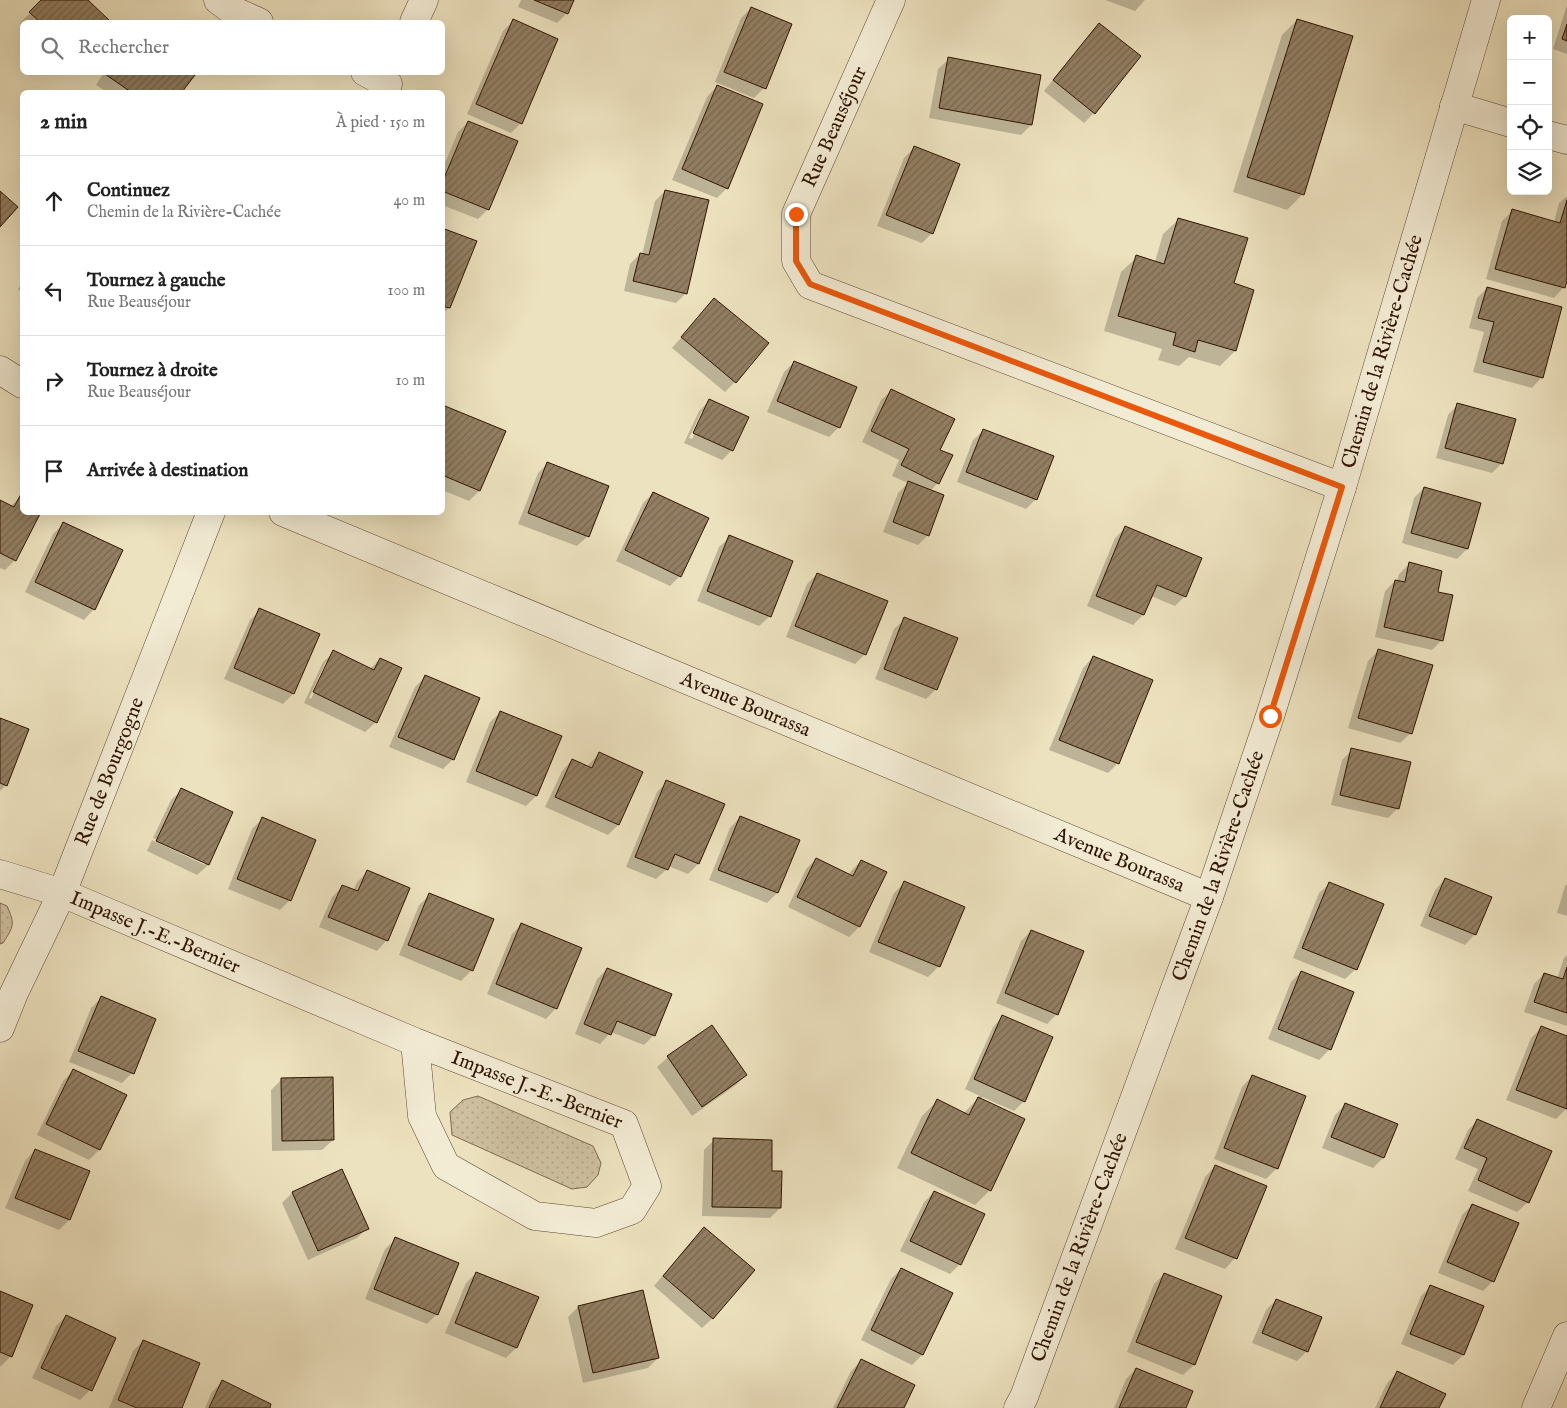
<!DOCTYPE html>
<html lang="fr">
<head>
<meta charset="utf-8">
<style>
  body { margin:0; font-family:"IM FELL English",serif; background:#f2f2f2; color:#222 }
  .controls { position:absolute; right:15px; top:15px; display:grid; overflow:hidden; border-radius:8px; box-shadow:0 5px 20px #0002 }
  .controls button { width:45px; height:45px; display:grid; place-items:center; padding:0; border:0; border-bottom:1px solid #e0e0e0; background:#fff; color:#222; font:25px sans-serif }
  .stop { position:absolute; width:15px; height:15px; margin:-11px; border:4px solid #ea580c; border-radius:50%; background:#fff }
  .stop.end { background:#ea580c; border-color:#fff; box-shadow:0 1px 5px #0008 }
  .list { margin:0; padding:0; list-style:none }
  h2 { display:flex; justify-content:space-between; align-items:center; height:65px; margin:0; padding:0 20px; font-size:21px }
  h2 small { font-size:16px; font-weight:400; color:#767676 }
  .list li { display:grid; grid-template-columns:32px 1fr auto; gap:15px; align-items:center; box-sizing:border-box; height:90px; padding:0 20px; border-top:1px solid #e0e0e0 }
  .list b { display:block; font-size:19px; white-space:nowrap }
  .list p { margin:0; font-size:16px; white-space:nowrap; color:#767676 }
  .list em { font-size:16px; font-style:normal; color:#767676 }
  .icon { flex:none; width:28px; height:28px; fill:none; stroke:currentColor; stroke-width:2; stroke-linecap:round; stroke-linejoin:round }
  .map { position:relative; flex:none; width:1567px; height:1408px; overflow:hidden }
  .search { position:absolute; background:#fff; box-shadow:0 5px 20px #0002; left:20px; top:20px; width:425px; height:55px; display:flex; align-items:center; gap:12px; box-sizing:border-box; padding:0 18px; border-radius:8px; color:#767676; font-size:19px }
  .panel { position:absolute; background:#fff; box-shadow:0 5px 20px #0002; left:20px; top:90px; width:425px; height:425px; border-radius:8px }
  .map>svg:first-child { display:block }
</style>
</head>
<body>
<div class="map">
<svg width="1567" height="1408" viewBox="0 0 1567 1408">
  <defs>
    <pattern id="grass-dots" width="8" height="8" patternUnits="userSpaceOnUse" patternTransform="scale(1.25)"><rect width="8" height="8" fill="#cdbf9f"/><path d="M2 2h.1M6 6h.1" fill="none" stroke="#b0a387" stroke-width="1.8" stroke-linecap="round"/></pattern>
    <pattern id="building-hatch" width="6" height="6" patternUnits="userSpaceOnUse" patternTransform="scale(1.25)"><rect width="6" height="6" fill="#927f63"/><path d="M-1 1l2-2M0 6l6-6M5 7l2-2" fill="none" stroke="#78674f"/></pattern>
  </defs>
  <rect width="100%" height="100%" fill="#ede2bf"/>
  <filter id="stains"><feTurbulence type="fractalNoise" baseFrequency=".004" numOctaves="4"/><feColorMatrix values="0 0 0 0 .2 0 0 0 0 .09 0 0 0 0 .02 0 0 0 .5 -.17"/></filter>
  <radialGradient id="worn" r=".72"><stop offset=".6" stop-color="#630" stop-opacity="0"/><stop offset="1" stop-color="#630" stop-opacity=".3"/></radialGradient>
  <!-- grass -->
  <path fill="url(#grass-dots)" stroke="#7e6a50" d="M0 903 7 906C15 924 14 926 3 943L0 944Z
    M478 1096 593 1146 601 1163 598 1175 587 1187 572 1189 452 1135 450 1112 463 1100Z"/>
  <!-- shadow -->
  <path fill="#0003" fill-rule="evenodd" d="M43 0H86L108 21 22 22V26L20 23Z
    M521 0H572L567 13 557 23 518 7Z
    M1105 0H1145L1135 11Z
    M1567 5V54L1553 49Z
    M751 8 764 88 754 98 715 82 741 18Z
    M1297 20 1303 194 1287 210 1233 192 1282 35Z
    M513 21 521 123 511 133 467 114 503 31Z
    M1099 25 1094 113 1084 123 1044 91 1089 35Z
    M949 59 1031 125 1021 135 929 118 938 69Z
    M104 72H189L193 75 181 92H107L96 85Z
    M717 86 727 188 717 198 672 180 707 97Z
    M468 122 488 209 478 219 442 205V170L458 132Z
    M914 148 932 233 922 243 877 226 904 158Z
    M665 191 686 293 676 303 624 291 630 264 640 254 642 255 655 201Z
    M1567 196V277L1564 287 1554 298 1486 279 1502 221 1512 211 1554 222 1559 203Z
    M1179 219 1233 284 1235 351 1220 366 1189 357 1179 366 1158 360 1162 349 1104 331 1121 272 1137 257 1155 262 1163 234Z
    M442 229 476 242 449 308 442 314Z
    M22 283V292L18 289Z
    M1487 288 1542 377 1532 388 1473 372 1484 332 1469 328 1477 298Z
    M714 300 735 382 725 392 672 348Z
    M794 362 839 427 829 437 767 412 784 372Z
    M892 390 939 450 938 483 930 491 928 535 918 545 883 532 898 493 908 483 892 476 899 460 862 442 881 400Z
    M709 401 732 450 722 460 684 443 699 411ZM702 411H705L692 439 689 438Z
    M1458 404 1502 463 1492 473 1436 458 1448 415Z
    M445 407 479 491 469 501 442 490V410Z
    M984 430 1036 499 1026 509 957 482 973 440Z
    M548 463 588 536 577 546 518 524 538 473Z
    M1424 488 1467 549 1457 559 1402 543 1414 498Z
    M653 493 680 576 670 586 616 561 643 503Z
    M21 496 22 497V512L15 560 5 570 0 568V502L11 506Z
    M63 524 94 609 84 620 25 592 53 534Z
    M1125 528 1185 596 1175 606 1151 596 1143 615 1133 625 1087 606 1115 538Z
    M730 537 770 616 759 626 697 601 719 547Z
    M1409 564 1442 640 1432 650 1375 637 1385 591 1395 581H1397L1399 574Z
    M817 574 865 654 855 664 786 637 807 584Z
    M260 610 293 694 283 704 224 679 250 620Z
    M905 619 936 689 926 699 875 679 894 629Z
    M1378 651 1411 733 1400 743 1348 728 1368 661Z
    M334 652 370 669 380 659 376 722 365 732 304 703 323 662ZM326 662H329L311 699 309 698Z
    M1093 657 1118 763 1108 773 1049 750 1083 668Z
    M425 677 453 759 443 769 389 747 415 687Z
    M501 712 560 736 536 796 526 806 466 782 490 722Z
    M0 720 6 785 0 791Z
    M1352 750 1398 808 1388 818 1331 805 1342 760Z
    M599 754 641 772 618 825 608 835 545 807 562 771 572 760 588 767 589 764Z
    M667 782 723 805 698 864 688 874 668 866 667 869 656 879 626 867 657 792Z
    M182 790 232 813 208 865 197 875 147 851 152 840 205 865V862L153 838 171 800Z
    M740 817 777 893 767 903 709 880 730 828Z
    M262 819 290 900 280 910 228 889 252 829Z
    M816 859 849 875 851 871 861 861 859 927 849 937 788 907 806 869Z
    M367 872 387 940 377 951 319 927 332 897 342 887 353 891 357 882Z
    M1445 879 1490 898 1475 934 1465 945 1420 926 1435 890Z
    M904 883 964 908 938 967 928 977 869 952 894 893Z
    M1330 883 1356 969 1345 979 1293 958 1319 893Z
    M1567 884V916L1557 913 1565 886Z
    M430 895 492 920 472 970 461 981 399 955 419 905Z
    M522 924 556 1008 546 1019 487 994 512 934Z
    M1031 931 1057 1014 1047 1024 996 1003 1021 941Z
    M1567 955V1026L1524 1012 1534 984 1544 974 1557 979 1564 958Z
    M607 969 654 1035 644 1045 611 1032 600 1044 575 1034 597 979Z
    M1301 972 1330 1049 1319 1060 1268 1039 1291 982Z
    M101 998 132 1073 122 1083 69 1062 91 1008Z
    M1003 1016 1024 1101 1014 1111 982 1097 981 1099 990 1190 975 1205 897 1168 922 1116 937 1101 963 1114 980 1096 965 1089 993 1027Z
    M712 1026 746 1075 736 1085 692 1116 657 1067 668 1057Z
    M1541 1028 1567 1038V1108L1556 1119 1506 1100 1531 1038Z
    M73 1071 125 1096 99 1150 89 1160 37 1135 63 1081Z
    M1252 1076 1277 1168 1266 1179 1214 1159 1242 1087Z
    M281 1080 333 1140 322 1150 272 1151 271 1090Z
    M1345 1105 1383 1158 1373 1168 1322 1148 1335 1115Z
    M1478 1120 1528 1202 1517 1212 1468 1191 1478 1169 1455 1159 1468 1130Z
    M714 1140 770 1172 780 1208 770 1218 702 1216 704 1150Z
    M35 1150 89 1172 69 1220 59 1230 5 1208 25 1161Z
    M1215 1166 1265 1187 1235 1258 1225 1269 1175 1249 1205 1177Z
    M341 1171 367 1228 357 1238 308 1260 282 1203 292 1193Z
    M934 1192 960 1264 950 1274 900 1251 924 1202Z
    M1472 1205 1493 1281 1483 1291 1438 1273 1462 1215Z
    M694 1238 713 1318 702 1328 654 1286Z
    M396 1239 437 1314 427 1324 365 1299 385 1249Z
    M901 1269 951 1294 922 1355 912 1365 861 1340 891 1279Z
    M476 1273 537 1298 516 1348 506 1358 445 1333 466 1283Z
    M1164 1274 1221 1297 1194 1365 1183 1375 1127 1352 1154 1284Z
    M1431 1286 1482 1306 1463 1355 1453 1365 1401 1344 1421 1296Z
    M0 1293 11 1356 1 1366H0Z
    M1276 1300 1307 1351 1297 1361 1252 1343 1266 1310Z
    M578 1307 658 1358 648 1368 583 1383 568 1317Z
    M66 1316 90 1390 80 1400 32 1378 56 1326Z
    M143 1341 180 1408H109L133 1351Z
    M861 1361 902 1408H833L851 1371Z
    M1136 1369 1185 1408H1114L1126 1379Z
    M1397 1373 1438 1408H1375L1387 1383Z
    M222 1382 268 1408H205L212 1392Z"/>
  <!-- building -->
  <path fill="url(#building-hatch)" stroke="#301400" d="M41 0H88L110 21 40 22 29 12Z
    M534 0H574L568 14Z
    M751 7 792 24 766 89 724 72Z
    M513 19 558 39 522 124 476 104Z
    M1297 19 1353 36 1304 195 1247 177Z
    M1099 23 1141 56 1095 114 1053 80Z
    M1567 24V41L1562 39Z
    M948 57 1041 75 1032 125 939 108Z
    M106 72H192L195 75 182 92H131L105 74Z
    M717 85 763 104 728 189 682 169Z
    M468 121 518 141 489 210 442 191V183Z
    M914 146 960 164 933 234 886 215Z
    M665 190 709 200 687 294 633 281 640 253 649 255Z
    M0 191 18 207 0 227Z
    M1567 200V281L1565 288 1495 269 1512 209 1560 223Z
    M1178 218 1248 238 1234 283 1254 290 1236 351 1198 340 1195 352 1173 345 1176 333 1118 316 1136 255 1164 264Z
    M442 228 477 241 450 308 442 306Z
    M1487 287 1562 307 1543 378 1483 362 1494 322 1478 318Z
    M714 298 769 343 736 383 681 337Z
    M794 361 857 387 840 428 777 401Z
    M891 389 955 419 940 450 953 455 939 484 901 465 909 449 871 431Z
    M709 399 749 417 733 451 693 433Z
    M1457 403 1516 419 1503 464 1445 448Z
    M445 406 506 431 480 491 442 475V412Z
    M983 429 1054 456 1037 500 966 472Z
    M547 462 609 486 589 537 528 513Z
    M908 481 944 495 929 536 893 522Z
    M1424 487 1481 503 1468 549 1411 533Z
    M653 492 709 518 681 577 625 550Z
    M21 494 22 495V512H41L16 561 0 553V500L14 507Z
    M63 522 123 550 95 610 35 582Z
    M1125 526 1202 558 1186 597 1157 585 1144 615 1096 596Z
    M729 535 793 561 771 617 707 591Z
    M1409 562 1442 571 1438 592 1453 595 1443 641 1384 627 1395 580 1405 582Z
    M817 573 888 601 866 655 795 626Z
    M259 608 320 634 294 694 234 668Z
    M904 617 958 638 937 690 884 669Z
    M1378 649 1433 665 1412 734 1358 718Z
    M333 650 374 670 380 658 402 668 377 723 313 692Z
    M1093 656 1153 680 1119 764 1059 740Z
    M425 675 480 698 454 760 398 737Z
    M500 711 562 736 537 796 476 771Z
    M0 718 29 729 7 786 0 783Z
    M1351 748 1411 762 1399 809 1340 795Z
    M599 752 643 772 619 825 555 797 572 759 592 768Z
    M666 780 725 804 699 864 675 854 668 870 635 857Z
    M181 788 233 812 209 865 156 841Z
    M740 816 800 840 778 893 718 870Z
    M262 817 316 840 291 901 237 879Z
    M816 858 853 876 861 860 887 872 860 927 797 897Z
    M367 870 410 888 388 941 328 917 342 885 358 891Z
    M1445 878 1492 897 1476 935 1429 916Z
    M904 881 965 907 940 967 878 942Z
    M1329 882 1384 904 1357 970 1302 948Z
    M429 893 494 919 473 971 408 945Z
    M521 923 582 948 557 1009 496 984Z
    M1031 930 1084 951 1058 1015 1005 993Z
    M1567 967V1013L1534 1002 1544 973 1563 979Z
    M607 968 672 994 655 1036 617 1021 611 1035 584 1024Z
    M1301 971 1354 992 1331 1050 1278 1029Z
    M101 996 156 1019 134 1074 78 1051Z
    M1002 1015 1053 1037 1025 1102 974 1079Z
    M712 1025 747 1075 702 1107 667 1056Z
    M1541 1026 1567 1036V1109L1516 1090Z
    M73 1069 127 1095 100 1150 46 1124Z
    M1252 1075 1306 1096 1278 1169 1224 1148Z
    M333 1077 334 1140 282 1141 281 1078Z
    M978 1097 1025 1119 991 1191 911 1153 937 1099 969 1115Z
    M1345 1103 1398 1124 1384 1158 1331 1137Z
    M1477 1119 1552 1151 1529 1203 1478 1180 1487 1158 1464 1148Z
    M713 1138 772 1140V1171H782L781 1208 712 1207Z
    M35 1149 90 1171 70 1220 15 1198Z
    M1215 1165 1267 1186 1237 1259 1185 1238Z
    M342 1169 369 1229 318 1251 292 1192Z
    M934 1191 985 1214 961 1265 910 1241Z
    M1472 1204 1519 1223 1494 1282 1447 1262Z
    M704 1227 755 1270 713 1319 663 1276Z
    M395 1237 459 1263 438 1315 374 1289Z
    M901 1268 953 1293 923 1355 871 1330Z
    M476 1272 539 1297 517 1348 455 1323Z
    M1164 1273 1222 1296 1195 1365 1136 1342Z
    M1430 1285 1484 1306 1464 1355 1410 1334Z
    M643 1290 659 1358 593 1373 578 1306Z
    M0 1291 33 1305 12 1357 0 1352Z
    M1276 1299 1322 1317 1308 1352 1262 1333Z
    M66 1315 116 1338 92 1391 41 1368Z
    M143 1340 200 1363 182 1408H137L118 1400Z
    M861 1359 915 1385 904 1408H837Z
    M1136 1368 1193 1391 1186 1408H1119Z
    M1397 1371 1446 1394 1439 1408H1380Z
    M222 1380 271 1404 270 1408H209Z"/>
  <g fill="none" stroke-linecap="round" stroke-linejoin="round">
    <!-- minor casing -->
    <g stroke="#5f4830" stroke-width="29">
      <g id="minor">
        <path d="M218 0 230 9 259 22"/>
        <path d="M891 0 796 214V261L810 285 1342 487"/>
        <path d="M414 22 424 0"/>
        <path d="M365 72 388 84"/>
        <path d="M1454 106 1511 123"/>
        <path d="M1548 135 1567 140"/>
        <path d="M0 370 22 384"/>
        <path id="s1" d="M283 512 1209 897"/>
        <path id="s2" d="M0 874 62 893 415 1042 624 1124 647 1186 632 1210 596 1223 535 1216 446 1166 422 1116 415 1042"/>
        <path id="s3" d="M0 1028 14 993 62 893 211 512"/>
        <path id="s4" d="M1018 1408 1024 1397 1209 897 1270 716 1342 487 1486 0"/>
        <path d="M1536 1408 1567 1336"/>
      </g>
    </g>
    <!-- minor -->
    <use href="#minor" stroke="#f3ecd5" stroke-width="28"/>
  </g>
  <g fill="none" stroke-linecap="round" stroke-linejoin="round">
    <!-- route -->
    <path stroke="#ea580c" stroke-width="6" d="M796 214V261L810 284 1342 487 1270 716"/>
  </g>
  <g text-anchor="middle" dominant-baseline="central" stroke-width="4.5" stroke-linejoin="round" paint-order="stroke">
    <!-- street labels -->
    <g font-size="20" fill="#301400" stroke="#f3ecd5">
      <text transform="translate(835 127) rotate(-66)">Rue Beauséjour</text>
      <text stroke="none"><textPath href="#s4" startOffset="1118">Chemin de la Rivière-Cachée</textPath></text>
      <text stroke="none"><textPath href="#s1" startOffset="501">Avenue Bourassa</textPath></text>
      <text stroke="none"><textPath href="#s3" startOffset="279">Rue de Bourgogne</textPath></text>
      <text stroke="none"><textPath href="#s1" startOffset="906">Avenue Bourassa</textPath></text>
      <text stroke="none"><textPath href="#s4" startOffset="578">Chemin de la Rivière-Cachée</textPath></text>
      <text stroke="none"><textPath href="#s2" startOffset="166">Impasse J.-E.-Bernier</textPath></text>
      <text stroke="none"><textPath href="#s2" startOffset="579">Impasse J.-E.-Bernier</textPath></text>
      <text stroke="none"><textPath href="#s4" startOffset="172">Chemin de la Rivière-Cachée</textPath></text>
    </g>
  </g>
  <rect width="100%" height="100%" filter="url(#stains)"/>
  <rect width="100%" height="100%" fill="url(#worn)"/>
</svg>
<div class="controls">
<button>+</button>
<button>−</button>
<button><svg class="icon" aria-label="locate" viewBox="0 0 24 24"><circle cx="12" cy="12" r="6"/><path d="M12 2v4M12 18v4M2 12h4M18 12h4"/></svg></button>
<button><svg class="icon" aria-label="layers" viewBox="0 0 24 24"><path d="M12 4l9 5-9 5-9-5zM3 14l9 5 9-5"/></svg></button>
</div>
<div class="stop" style="left:1270px;top:716px"></div>
<div class="stop end" style="left:796px;top:214px"></div>
<div class="search"><svg class="icon" aria-label="search" viewBox="0 0 24 24"><circle cx="10" cy="10" r="6"/><path d="M15 15l6 6"/></svg>Rechercher</div>
<section class="panel">
<h2>2 min<small>À pied · 150 m</small></h2>
<ul class="list">
<li><svg class="icon" aria-label="ahead" viewBox="0 0 24 24"><path d="M12 20V5M6 11l6-6 6 6"/></svg><div><b>Continuez</b><p>Chemin de la Rivière-Cachée</p></div><em>40 m</em></li>
<li><svg class="icon" aria-label="left" viewBox="0 0 24 24"><path d="M17 20v-9H6M10 6l-5 5 5 5"/></svg><div><b>Tournez à gauche</b><p>Rue Beauséjour</p></div><em>100 m</em></li>
<li><svg class="icon" aria-label="right" viewBox="0 0 24 24"><path d="M7 20v-9h11M14 6l5 5-5 5"/></svg><div><b>Tournez à droite</b><p>Rue Beauséjour</p></div><em>10 m</em></li>
<li><svg class="icon" aria-label="arrive" viewBox="0 0 24 24"><path d="M6 21V4h12l-3 4 3 4H6"/></svg><div><b>Arrivée à destination</b></div></li>
</ul>
</section>
</div>
</body>
</html>
